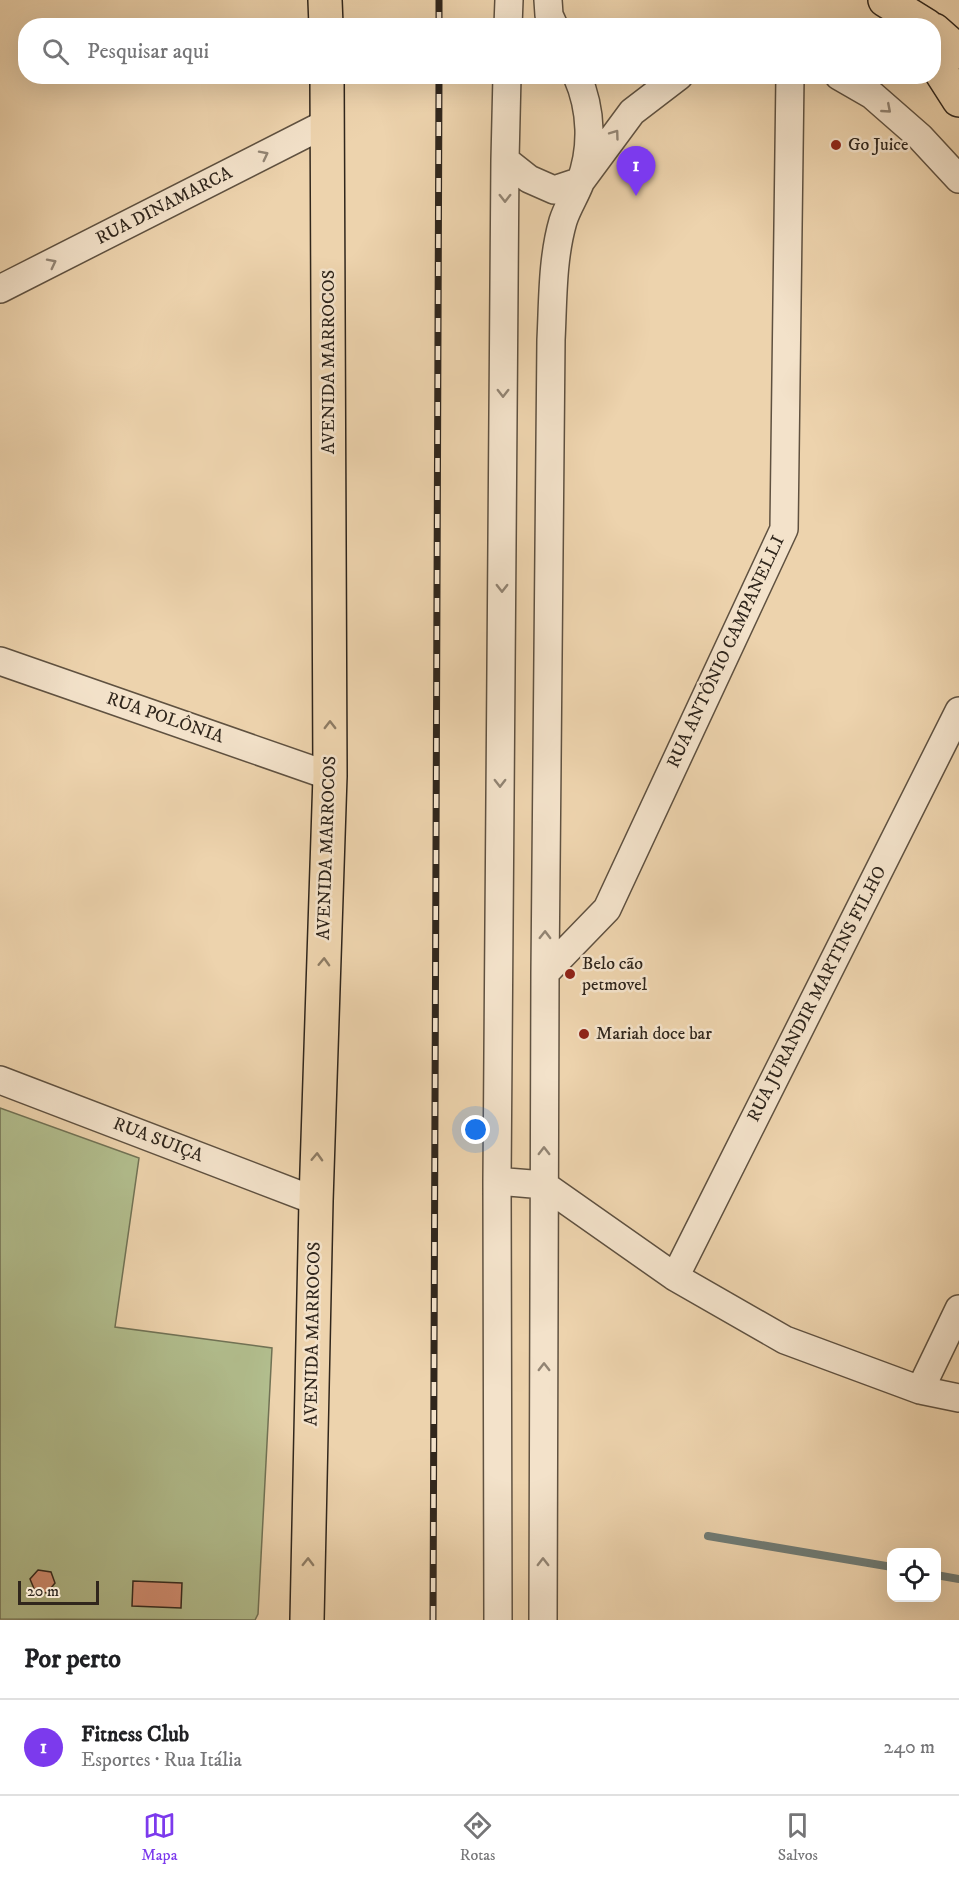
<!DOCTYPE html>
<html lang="pt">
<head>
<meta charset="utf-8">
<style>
  body { margin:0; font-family:"IM FELL DW Pica",serif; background:#f2f2f2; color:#202124 }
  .controls { position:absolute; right:18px; bottom:18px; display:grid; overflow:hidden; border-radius:12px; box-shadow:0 6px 24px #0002 }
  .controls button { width:54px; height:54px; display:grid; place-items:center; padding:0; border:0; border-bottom:2px solid #e0e0e0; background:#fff; color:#202124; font:30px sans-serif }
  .scale { position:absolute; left:18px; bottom:15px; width:81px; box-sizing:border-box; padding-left:6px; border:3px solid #30261c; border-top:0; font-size:16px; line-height:21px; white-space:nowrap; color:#30261c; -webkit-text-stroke:4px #f3e2ca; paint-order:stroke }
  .you { position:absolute; left:476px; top:1130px; width:21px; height:21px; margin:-15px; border:4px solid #fff; border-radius:50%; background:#1a73e8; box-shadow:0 0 0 9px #1a73e833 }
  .badge { display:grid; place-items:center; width:39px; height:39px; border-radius:50%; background:#7c3aed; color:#fff; font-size:20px; font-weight:700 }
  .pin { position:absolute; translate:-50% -50px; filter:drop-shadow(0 2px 3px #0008) }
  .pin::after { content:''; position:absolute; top:32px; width:21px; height:18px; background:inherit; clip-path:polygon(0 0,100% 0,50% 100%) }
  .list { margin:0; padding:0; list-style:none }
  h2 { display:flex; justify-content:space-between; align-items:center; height:78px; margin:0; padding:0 24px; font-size:26px }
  h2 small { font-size:20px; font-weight:400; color:#757577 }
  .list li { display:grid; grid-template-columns:39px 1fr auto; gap:18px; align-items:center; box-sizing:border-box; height:96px; padding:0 24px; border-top:2px solid #e0e0e0 }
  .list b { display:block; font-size:22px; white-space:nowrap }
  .list p { margin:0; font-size:20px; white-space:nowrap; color:#757577 }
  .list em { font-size:20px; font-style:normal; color:#757577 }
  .icon { flex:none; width:33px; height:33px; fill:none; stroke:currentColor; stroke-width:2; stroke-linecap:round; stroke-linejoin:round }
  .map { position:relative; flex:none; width:959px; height:1620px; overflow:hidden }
  .search { position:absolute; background:#fff; box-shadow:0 6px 24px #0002; left:18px; right:18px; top:18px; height:66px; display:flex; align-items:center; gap:15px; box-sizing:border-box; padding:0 21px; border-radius:24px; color:#757577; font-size:22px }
  .sheet { height:174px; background:#fff }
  nav { display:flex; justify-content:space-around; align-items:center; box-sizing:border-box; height:84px; border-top:2px solid #e0e0e0; background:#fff; font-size:16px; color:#757577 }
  nav a { display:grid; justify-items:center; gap:3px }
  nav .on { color:#7c3aed }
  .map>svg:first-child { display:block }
</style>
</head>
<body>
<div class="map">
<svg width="959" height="1620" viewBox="0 0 959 1620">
  <rect width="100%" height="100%" fill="#edd3ad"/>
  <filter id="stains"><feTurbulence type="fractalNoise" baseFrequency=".00333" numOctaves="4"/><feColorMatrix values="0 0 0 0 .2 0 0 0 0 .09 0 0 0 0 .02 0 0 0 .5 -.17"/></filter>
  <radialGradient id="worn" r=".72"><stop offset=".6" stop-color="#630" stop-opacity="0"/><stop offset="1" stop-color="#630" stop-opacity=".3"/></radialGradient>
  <!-- green -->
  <path fill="#b2be8e" stroke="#717255" stroke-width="1.5" d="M0 1108 139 1158 115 1327 272 1348 258 1614 255 1620 0 1619Z"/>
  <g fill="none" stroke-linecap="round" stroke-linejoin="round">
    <!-- stream -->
    <path stroke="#707c76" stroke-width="8" d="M708 1536 892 1567
      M936 1575 959 1579"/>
  </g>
  <!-- building -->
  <path fill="#d58f74" stroke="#30261c" stroke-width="1.5" d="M38 1570 51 1572 55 1583 47 1593 35 1591 30 1579Z
    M133 1581 182 1583 181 1608 132 1606Z"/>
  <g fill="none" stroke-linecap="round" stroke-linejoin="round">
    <!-- minor casing -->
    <g stroke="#5f5140" stroke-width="30">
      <path id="minor" d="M548 0 549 15 554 26
        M508 26 509 0
        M839 76 872 95 920 137 959 179
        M505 160 529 179 554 190 581 181 632 112 679 76
        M0 289 329 122
        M0 661 330 776
        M545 973 607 909 784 529 790 76
        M0 1080 316 1201
        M497 1181 544 1185 675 1277 785 1340 920 1390 959 1398
        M675 1277 959 711
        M920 1390 959 1309
        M498 1620 497 1181 505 160 507 76
        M543 1620 545 973 551 340C553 301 552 259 563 221 567 208 575 196 580 183 593 149 592 110 577 76"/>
    </g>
    <!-- major casing -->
    <g stroke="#30261c" stroke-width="36">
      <path id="major" d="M325 0 326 26
        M885 0 927 26
        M934 30 959 52
        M934 61 959 100
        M307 1620 316 1201 330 776 327 76"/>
    </g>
    <!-- minor -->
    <use href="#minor" stroke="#f3e2ca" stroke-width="27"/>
    <!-- major -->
    <use href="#major" stroke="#edd3ad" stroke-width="33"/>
    <!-- rail casing -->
    <g stroke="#30261c" stroke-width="7">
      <path id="rail" d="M439 26V0
        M433 1620 439 76"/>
    </g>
    <!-- rail -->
    <use href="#rail" stroke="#f3e2ca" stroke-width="4.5" stroke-dasharray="14" stroke-linecap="butt"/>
  </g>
  <!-- one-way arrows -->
  <defs><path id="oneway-chevron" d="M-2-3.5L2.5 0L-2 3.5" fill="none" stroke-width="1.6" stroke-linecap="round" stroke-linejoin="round" transform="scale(1.5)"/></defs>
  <g stroke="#928473">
    <use href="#oneway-chevron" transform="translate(887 109) rotate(41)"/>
    <use href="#oneway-chevron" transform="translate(615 134) rotate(-54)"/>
    <use href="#oneway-chevron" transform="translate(264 155) rotate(-27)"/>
    <use href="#oneway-chevron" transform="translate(505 198) rotate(90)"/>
    <use href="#oneway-chevron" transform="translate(52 263) rotate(-27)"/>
    <use href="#oneway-chevron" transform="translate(503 393) rotate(90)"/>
    <use href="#oneway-chevron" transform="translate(502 588) rotate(90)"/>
    <use href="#oneway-chevron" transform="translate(500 783) rotate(90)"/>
    <use href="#oneway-chevron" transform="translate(545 935) rotate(-89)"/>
    <use href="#oneway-chevron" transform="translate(544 1151) rotate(-90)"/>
    <use href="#oneway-chevron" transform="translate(544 1367) rotate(-90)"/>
    <use href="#oneway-chevron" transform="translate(543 1562) rotate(-90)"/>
  </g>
  <g stroke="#8e7c64">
    <use href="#oneway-chevron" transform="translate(330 725) rotate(-90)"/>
    <use href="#oneway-chevron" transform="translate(324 962) rotate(-88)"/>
    <use href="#oneway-chevron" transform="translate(317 1157) rotate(-88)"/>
    <use href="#oneway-chevron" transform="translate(308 1562) rotate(-89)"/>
  </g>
  <!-- markers -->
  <g fill="#8f2418" stroke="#f3e2ca" stroke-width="2">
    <circle cx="836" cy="145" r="6"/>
    <circle cx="570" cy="974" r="6"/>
    <circle cx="584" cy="1034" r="6"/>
  </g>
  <g text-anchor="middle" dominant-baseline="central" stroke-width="5" stroke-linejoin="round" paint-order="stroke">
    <!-- poi labels -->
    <g font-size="18" fill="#30261c" stroke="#f3e2ca" text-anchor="start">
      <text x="848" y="145">Go Juice</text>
      <text x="582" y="964">Belo cão<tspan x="582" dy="21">petmovel</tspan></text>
      <text x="596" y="1034">Mariah doce bar</text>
    </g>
    <!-- street labels -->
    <g font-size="18" fill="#30261c" stroke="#f3e2ca">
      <text transform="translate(164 206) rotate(-27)">RUA DINAMARCA</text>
      <text transform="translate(329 362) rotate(-90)">AVENIDA MARROCOS</text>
      <text transform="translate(726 652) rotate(-65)">RUA ANTÔNIO CAMPANELLI</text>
      <text transform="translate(165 718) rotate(19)">RUA POLÔNIA</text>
      <text transform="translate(327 848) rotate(-88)">AVENIDA MARROCOS</text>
      <text transform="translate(817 994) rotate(-63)">RUA JURANDIR MARTINS FILHO</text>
      <text transform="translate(158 1140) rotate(21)">RUA SUIÇA</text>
      <text transform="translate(313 1334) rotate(-89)">AVENIDA MARROCOS</text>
    </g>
  </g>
  <rect width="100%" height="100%" filter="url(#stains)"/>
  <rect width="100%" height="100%" fill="url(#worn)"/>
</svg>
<div class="controls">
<button><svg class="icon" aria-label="locate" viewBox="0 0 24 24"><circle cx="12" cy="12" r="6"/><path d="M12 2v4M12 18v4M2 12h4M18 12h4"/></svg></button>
</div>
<div class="scale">20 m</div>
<div class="you"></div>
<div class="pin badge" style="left:636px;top:196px">1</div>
<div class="search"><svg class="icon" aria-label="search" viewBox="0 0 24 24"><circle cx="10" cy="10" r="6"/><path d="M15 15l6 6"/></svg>Pesquisar aqui</div>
</div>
<section class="sheet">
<h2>Por perto<small></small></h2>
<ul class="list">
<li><span class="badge">1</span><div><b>Fitness Club</b><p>Esportes · Rua Itália</p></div><em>240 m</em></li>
</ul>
</section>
<nav>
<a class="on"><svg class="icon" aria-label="map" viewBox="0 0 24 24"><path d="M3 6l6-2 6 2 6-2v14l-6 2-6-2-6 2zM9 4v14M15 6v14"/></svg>Mapa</a>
<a><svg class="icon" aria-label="directions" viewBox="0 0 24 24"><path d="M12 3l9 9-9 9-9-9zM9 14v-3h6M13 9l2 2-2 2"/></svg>Rotas</a>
<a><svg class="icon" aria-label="saved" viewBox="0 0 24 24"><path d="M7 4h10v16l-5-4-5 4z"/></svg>Salvos</a>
</nav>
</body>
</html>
